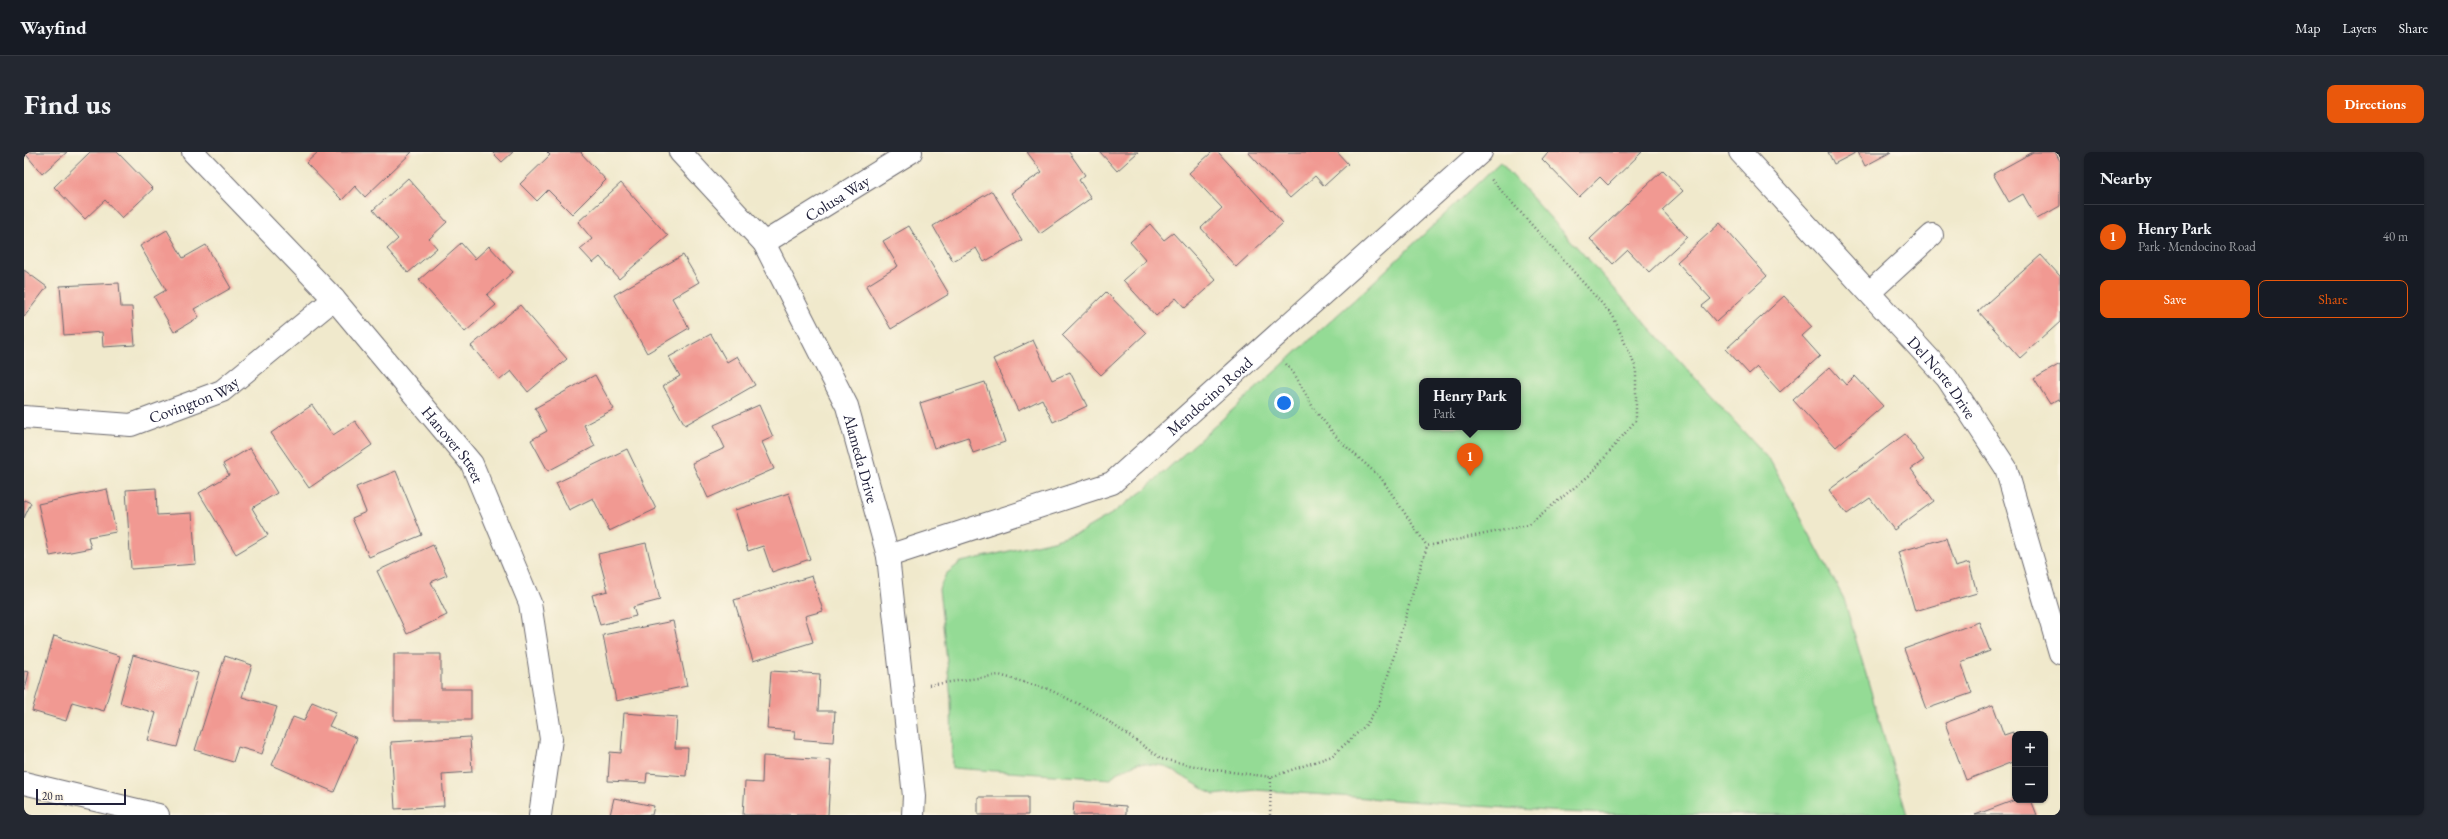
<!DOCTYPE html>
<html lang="en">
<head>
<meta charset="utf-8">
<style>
  body { margin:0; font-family:"EB Garamond",serif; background:#242831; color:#f1f3f6 }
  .controls { position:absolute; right:12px; bottom:12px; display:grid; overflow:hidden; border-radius:8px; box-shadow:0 1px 3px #0004 }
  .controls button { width:36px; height:36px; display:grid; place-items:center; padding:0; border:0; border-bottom:1px solid #363941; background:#171b24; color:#f1f3f6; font:20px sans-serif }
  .scale { position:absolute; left:12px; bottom:10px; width:90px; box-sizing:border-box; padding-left:4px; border:2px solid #22223b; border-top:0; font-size:11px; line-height:14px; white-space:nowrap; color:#22223b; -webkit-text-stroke:3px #fcf5e5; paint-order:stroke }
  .you { position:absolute; left:1260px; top:251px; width:14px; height:14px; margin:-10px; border:3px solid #fff; border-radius:50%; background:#1a73e8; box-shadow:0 0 0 6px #1a73e833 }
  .badge { display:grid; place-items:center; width:26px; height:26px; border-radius:50%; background:#ea580c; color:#fff; font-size:13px; font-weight:700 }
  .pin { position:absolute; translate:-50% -33px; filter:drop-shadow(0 1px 2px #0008) }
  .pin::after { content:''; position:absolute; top:21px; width:14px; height:12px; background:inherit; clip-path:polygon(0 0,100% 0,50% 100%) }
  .popup { position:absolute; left:1395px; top:226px; width:102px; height:52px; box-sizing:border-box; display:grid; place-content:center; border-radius:8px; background:#171b24; filter:drop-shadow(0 1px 3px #0005); font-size:13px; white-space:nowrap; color:#9ea1a6 }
  .popup b { font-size:15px; color:#f1f3f6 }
  .popup::after { content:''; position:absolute; left:50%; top:100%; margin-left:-8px; border:8px solid transparent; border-top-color:#171b24 }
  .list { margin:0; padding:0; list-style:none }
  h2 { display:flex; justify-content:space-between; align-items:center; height:52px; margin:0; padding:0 16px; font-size:17px }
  h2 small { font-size:13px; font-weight:400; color:#9ea1a6 }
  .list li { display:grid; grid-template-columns:26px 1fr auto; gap:12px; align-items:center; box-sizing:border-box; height:64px; padding:0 16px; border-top:1px solid #363941 }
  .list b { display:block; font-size:15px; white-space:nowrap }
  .list p { margin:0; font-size:13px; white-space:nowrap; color:#9ea1a6 }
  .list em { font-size:13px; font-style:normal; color:#9ea1a6 }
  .actions { display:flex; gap:8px; padding:12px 16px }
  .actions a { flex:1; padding:9px 0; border:1px solid #ea580c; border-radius:8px; text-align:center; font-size:14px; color:#ea580c }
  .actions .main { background:#ea580c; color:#fff }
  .map { position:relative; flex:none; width:2036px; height:663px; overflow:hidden; border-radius:8px }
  header { display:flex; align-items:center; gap:24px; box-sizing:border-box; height:56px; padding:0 20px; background:#171b24; border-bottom:1px solid #363941 }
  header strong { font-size:19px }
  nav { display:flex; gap:22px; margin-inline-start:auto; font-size:14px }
  .intro { display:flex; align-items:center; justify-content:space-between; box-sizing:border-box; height:96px; padding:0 24px }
  h1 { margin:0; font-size:28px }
  .button { padding:10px 18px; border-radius:8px; background:#ea580c; color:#fff; font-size:14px; font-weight:700 }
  main { display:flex; gap:24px; padding:0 24px }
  aside { flex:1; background:#171b24; border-radius:8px; box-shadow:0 1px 3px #0004 }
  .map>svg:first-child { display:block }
</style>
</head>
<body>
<header>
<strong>Wayfind</strong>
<nav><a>Map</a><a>Layers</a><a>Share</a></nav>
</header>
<div class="intro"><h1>Find us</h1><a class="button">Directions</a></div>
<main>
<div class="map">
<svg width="2036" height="663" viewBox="0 0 2036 663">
  <rect width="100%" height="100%" fill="#fcf5e5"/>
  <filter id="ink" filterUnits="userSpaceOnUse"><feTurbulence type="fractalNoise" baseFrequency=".025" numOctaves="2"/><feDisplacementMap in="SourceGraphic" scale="8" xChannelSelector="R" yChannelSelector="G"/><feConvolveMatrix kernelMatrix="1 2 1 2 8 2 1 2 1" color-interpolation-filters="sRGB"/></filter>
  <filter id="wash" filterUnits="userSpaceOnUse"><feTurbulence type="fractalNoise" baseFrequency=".012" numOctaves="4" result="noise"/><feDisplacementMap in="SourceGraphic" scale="16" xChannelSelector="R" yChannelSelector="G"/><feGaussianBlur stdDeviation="0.9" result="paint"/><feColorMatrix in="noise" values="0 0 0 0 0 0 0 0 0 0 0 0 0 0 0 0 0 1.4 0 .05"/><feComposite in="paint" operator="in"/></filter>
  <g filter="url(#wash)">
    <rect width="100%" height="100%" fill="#f0e9cc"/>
    <!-- green -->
    <path fill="#94db95" stroke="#5b7e68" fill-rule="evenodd" d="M1476 10 1747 310 1820 447 1883 663H1614L1538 660 1232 638 1190 643 1141 614 1114 611 1092 621 1087 627 928 616 927 546 915 437 922 422 937 410 1029 389 1056 380 1089 361 1120 338 1341 138ZM1398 229H1494V275H1398Z"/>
    <g id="blocks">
      <!-- building -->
      <path fill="#f19992" d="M0 0H43L18 22Z
        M66 0H93L129 37 98 66 81 48 61 67 30 35Z
        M294 0H388L341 45 331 34 318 48 282 11Z
        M468 0H489L478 10Z
        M523 0H558L557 1 582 28 548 62 524 38 513 49 496 32 526 3Z
        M1003 0H1045L1061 23 1055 28 1067 46 1016 82 987 41 1018 20Z
        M1076 0H1114L1093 19Z
        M1188 0H1194L1259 71 1212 115 1177 76 1198 56 1165 21Z
        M1224 0H1313L1324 12 1300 34 1291 24 1266 46Z
        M1524 0H1618L1584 33 1576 25 1555 45 1518 7Z
        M1804 0H1833L1810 12Z
        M1834 0H1867L1841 14Z
        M2009 0H2031L2036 9V54L2013 67 1999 42 1985 50 1969 22Z
        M1639 18 1659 39 1638 58 1663 85 1625 120 1604 98 1589 112 1566 87Z
        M384 26 423 70 405 87 413 96 384 121 363 97 374 87 349 58Z
        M597 31 644 84 595 127 576 105 569 111 556 97 568 87 554 70Z
        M968 39 998 88 960 110 952 96 929 109 909 74Z
        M1696 71 1743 124 1692 170 1678 154 1687 147 1653 110Z
        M1126 72 1140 88 1149 81 1192 128 1161 156 1152 146 1132 164 1099 128 1122 108 1106 90Z
        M885 74 925 142 867 177 842 134 874 114 859 89Z
        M143 78 159 106 182 93 207 136 170 157 175 165 150 180 130 145 142 138 116 94Z
        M437 91 451 107 465 94 489 120 463 143 472 153 441 180 395 128Z
        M659 103 675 130 648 146 665 176 623 201 590 143Z
        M2017 103 2036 124V170L1996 206 1954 159Z
        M0 118 23 135 0 165Z
        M95 131 97 155H108L111 193 79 195 78 180 40 183 36 134Z
        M1082 140 1122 181 1077 223 1038 183Z
        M1760 144 1788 175 1778 184 1796 204 1756 240 1733 215 1725 222 1702 197Z
        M496 153 543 207 504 240 487 219 476 228 447 194Z
        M687 182 703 210 713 204 731 233 661 273 639 234 656 224 645 205Z
        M1009 188 1028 228 1046 220 1063 254 1029 270 1018 247 994 259 969 207Z
        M2036 212V249L2035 247 2026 252 2010 227Z
        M1806 215 1822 233 1831 224 1859 254 1812 295 1769 248Z
        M571 223 590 257 560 273 571 294 524 319 507 288 523 279 511 256Z
        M961 230 981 290 949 301 944 285 910 296 896 251Z
        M288 253 309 283 331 269 348 293 285 336 247 281Z
        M735 253 749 285 738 290 750 317 684 346 668 311 701 296 690 273Z
        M1881 282 1900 308 1887 317 1910 349 1870 378 1846 346 1823 362 1805 338Z
        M226 296 253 341 228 356 244 383 212 402 175 341 205 323 199 312Z
        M603 297 632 357 585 379 569 346 545 358 532 331Z
        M372 319 398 383 345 405 328 366 342 360 332 335Z
        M132 336 133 363 168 361 172 412 107 417 102 338Z
        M83 337 92 380 64 385 67 396 26 404 14 352Z
        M765 341 786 407 748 420 739 394 724 399 711 358Z
        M0 348 7 351 0 366Z
        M1922 386 1931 415 1945 411 1953 441 1891 459 1874 400Z
        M622 391 636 448 609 455 612 464 576 473 568 443 584 439 574 402Z
        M409 393 423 423 407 430 423 463 383 482 353 419Z
        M788 424 799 459 781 464 789 490 729 509 710 448Z
        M649 469 663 534 592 549 579 483Z
        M1955 470 1966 499 1937 510 1948 541 1902 557 1880 497Z
        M30 484 96 504 80 559 48 550 42 569 8 559Z
        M370 502H417V537H447V568H370Z
        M109 503 174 521 153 595 124 588 132 561 96 551Z
        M201 504 228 513 218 545 253 555 238 602 214 595 209 610 171 598Z
        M0 519 5 520 1 538H0Z
        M747 519 796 522 794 559H811L809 590 770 587 771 579 743 577Z
        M288 550 312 560 305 574 333 586 310 640 248 613 269 565 280 569Z
        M1969 553 1980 583 1989 580 1991 609 1942 628 1921 571Z
        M600 561 653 565 651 596H664L662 624 623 621 622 631 584 629 586 600 597 601Z
        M446 585 448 620 418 622 420 654 371 657 367 590Z
        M739 604 807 608 804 663H719L721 630 738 631Z
        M954 645H1004V663H954Z
        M590 646 630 654 628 663H586Z
        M1991 648H2007L2013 663H1951Z
        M1050 650 1102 654V663H1049Z"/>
    </g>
  </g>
  <g filter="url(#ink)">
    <use href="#blocks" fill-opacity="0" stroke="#6a686e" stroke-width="1"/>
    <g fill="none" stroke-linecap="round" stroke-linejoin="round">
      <!-- minor casing -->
      <g stroke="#6a686e" stroke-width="24">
        <g id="minor">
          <path id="s1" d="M169 0 310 147 448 312 506 451 527 587 516 663"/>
          <path id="s2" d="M740 91 887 0"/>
          <path d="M1846 140 1908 83"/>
          <path id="s3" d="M0 265 107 273 198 239 310 147"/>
          <path id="s4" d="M864 404 1088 331 1457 0"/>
          <path d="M0 631 134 663"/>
        </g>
      </g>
      <!-- tertiary casing -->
      <g stroke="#6a686e" stroke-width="24">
        <g id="tertiary">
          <path id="s5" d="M656 0 740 91 823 254 864 404 890 644 889 663"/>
          <path id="s6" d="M1716 0 1923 226 1982 316 2036 501"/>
        </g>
      </g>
      <!-- path -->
      <path stroke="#6a686e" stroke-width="2.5" stroke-dasharray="1 3" stroke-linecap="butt" d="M1262 212 1271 223 1290 257 1315 288 1357 326 1403 394
        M905 533 975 523 1024 537 1071 560 1138 607 1184 617 1247 625 1308 604 1341 574 1355 553 1403 394 1504 373 1567 322 1612 268V216L1589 164 1466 26
        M1246 663 1247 625"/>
      <!-- minor -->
      <use href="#minor" stroke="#fff" stroke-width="22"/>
      <!-- tertiary -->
      <use href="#tertiary" stroke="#fff" stroke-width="22"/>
    </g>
  </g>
  <g text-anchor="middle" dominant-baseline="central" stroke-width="3.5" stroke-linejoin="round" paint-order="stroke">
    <!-- street labels -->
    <g font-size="16" fill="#22223b" stroke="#fcf5e5">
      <text stroke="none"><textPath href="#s2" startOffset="86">Colusa Way</textPath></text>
      <text stroke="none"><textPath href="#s6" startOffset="303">Del Norte Drive</textPath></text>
      <text stroke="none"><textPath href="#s4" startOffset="366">Mendocino Road</textPath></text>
      <text stroke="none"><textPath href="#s3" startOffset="175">Covington Way</textPath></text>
      <text stroke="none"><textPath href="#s1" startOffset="392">Hanover Street</textPath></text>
      <text stroke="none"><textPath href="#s5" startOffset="361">Alameda Drive</textPath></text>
    </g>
  </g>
</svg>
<div class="controls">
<button>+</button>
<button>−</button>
</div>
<div class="scale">20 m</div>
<div class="you"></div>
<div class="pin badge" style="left:1446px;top:324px">1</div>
<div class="popup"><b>Henry Park</b>Park</div>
</div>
<aside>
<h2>Nearby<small></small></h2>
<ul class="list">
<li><span class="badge">1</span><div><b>Henry Park</b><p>Park · Mendocino Road</p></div><em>40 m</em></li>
</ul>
<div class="actions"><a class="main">Save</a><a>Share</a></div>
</aside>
</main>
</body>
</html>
